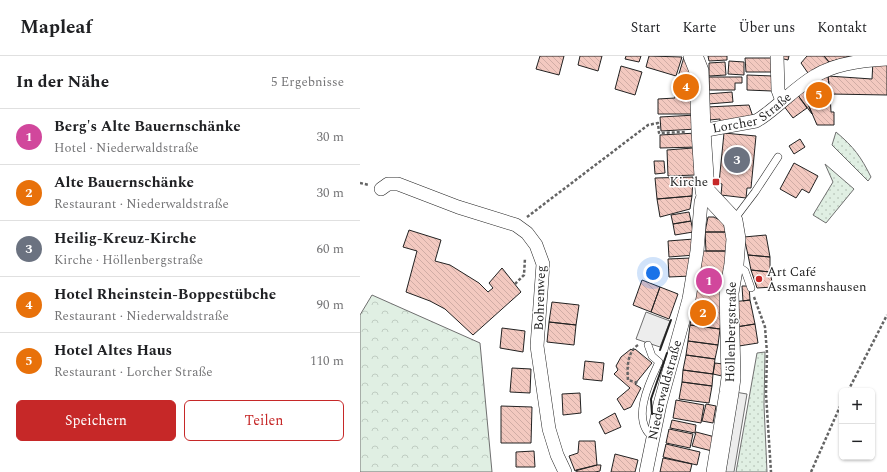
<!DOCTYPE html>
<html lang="de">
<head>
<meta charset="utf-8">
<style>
  body { margin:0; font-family:Spectral,serif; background:#f6f6f6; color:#202124 }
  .controls { position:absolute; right:12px; bottom:12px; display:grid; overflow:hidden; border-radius:6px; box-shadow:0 1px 3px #0004 }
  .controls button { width:36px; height:36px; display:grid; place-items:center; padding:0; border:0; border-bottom:1px solid #e0e0e0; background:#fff; color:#202124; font:20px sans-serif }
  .you { position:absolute; left:293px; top:217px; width:14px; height:14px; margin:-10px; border:3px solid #fff; border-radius:50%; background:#1a73e8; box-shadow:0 0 0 6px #1a73e833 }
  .badge { display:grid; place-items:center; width:26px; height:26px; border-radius:50%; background:#c62828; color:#fff; font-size:13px; font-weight:700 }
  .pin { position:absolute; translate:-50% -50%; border:2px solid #fff; box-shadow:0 1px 4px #0006 }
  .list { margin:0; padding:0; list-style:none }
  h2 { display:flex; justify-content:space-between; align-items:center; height:52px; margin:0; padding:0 16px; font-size:17px }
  h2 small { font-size:13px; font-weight:400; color:#757577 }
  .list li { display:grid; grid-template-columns:26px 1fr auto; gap:12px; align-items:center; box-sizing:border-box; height:56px; padding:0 16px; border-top:1px solid #e0e0e0 }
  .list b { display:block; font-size:15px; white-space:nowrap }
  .list p { margin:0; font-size:13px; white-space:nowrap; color:#757577 }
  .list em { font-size:13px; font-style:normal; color:#757577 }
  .actions { display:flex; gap:8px; padding:12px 16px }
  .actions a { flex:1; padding:9px 0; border:1px solid #c62828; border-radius:6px; text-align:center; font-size:14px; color:#c62828 }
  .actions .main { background:#c62828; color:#fff }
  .map { position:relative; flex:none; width:527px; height:416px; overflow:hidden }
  header { display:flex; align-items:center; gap:24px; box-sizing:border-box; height:56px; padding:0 20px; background:#fff; border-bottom:1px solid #e0e0e0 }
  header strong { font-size:19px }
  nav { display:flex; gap:22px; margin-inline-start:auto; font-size:14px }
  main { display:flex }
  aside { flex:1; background:#fff }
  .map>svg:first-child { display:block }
</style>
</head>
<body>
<header>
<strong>Mapleaf</strong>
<nav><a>Start</a><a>Karte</a><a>Über uns</a><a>Kontakt</a></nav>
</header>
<main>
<aside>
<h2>In der Nähe<small>5 Ergebnisse</small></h2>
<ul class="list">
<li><span class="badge" style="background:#d1479c">1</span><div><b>Berg's Alte Bauernschänke</b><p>Hotel · Niederwaldstraße</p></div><em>30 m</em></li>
<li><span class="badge" style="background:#e8710a">2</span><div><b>Alte Bauernschänke</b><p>Restaurant · Niederwaldstraße</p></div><em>30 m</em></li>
<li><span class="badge" style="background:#6b7280">3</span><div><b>Heilig-Kreuz-Kirche</b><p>Kirche · Höllenbergstraße</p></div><em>60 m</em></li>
<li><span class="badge" style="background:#e8710a">4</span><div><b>Hotel Rheinstein-Boppestübche</b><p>Restaurant · Niederwaldstraße</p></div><em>90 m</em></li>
<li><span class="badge" style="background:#e8710a">5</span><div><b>Hotel Altes Haus</b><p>Restaurant · Lorcher Straße</p></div><em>110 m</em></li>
</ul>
<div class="actions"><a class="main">Speichern</a><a>Teilen</a></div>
</aside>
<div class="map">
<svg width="527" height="416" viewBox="0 0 527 416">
  <defs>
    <pattern id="grass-dots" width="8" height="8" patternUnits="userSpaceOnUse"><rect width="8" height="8" fill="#e0efe3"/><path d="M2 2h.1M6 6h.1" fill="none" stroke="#c0cdc2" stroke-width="1.8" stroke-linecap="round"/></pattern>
    <pattern id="forest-crowns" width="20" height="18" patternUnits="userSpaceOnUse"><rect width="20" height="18" fill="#e0efe3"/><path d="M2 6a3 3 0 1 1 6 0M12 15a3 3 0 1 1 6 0" fill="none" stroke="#c0cdc2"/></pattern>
    <pattern id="building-back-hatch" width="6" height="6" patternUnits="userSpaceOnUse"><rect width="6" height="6" fill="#f3c9c0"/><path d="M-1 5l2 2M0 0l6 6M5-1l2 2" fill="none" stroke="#d0aca5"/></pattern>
  </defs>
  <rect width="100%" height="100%" fill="#fff"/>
  <!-- grass -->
  <path fill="url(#grass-dots)" stroke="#6f6f6f" d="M476 76C494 91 501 101 511 121L508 125 472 89Z
    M465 108 494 133 466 167 453 159 473 126Z
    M405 296 404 349 407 416H376L397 297Z"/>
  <!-- forest -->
  <path fill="url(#forest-crowns)" stroke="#6f6f6f" d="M12 239 120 287 132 416H0V259Z"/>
  <!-- parking -->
  <path fill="#ededed" stroke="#6f6f6f" d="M286 256 310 265 300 291 276 283Z
    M375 336 387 338 374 416H361Z"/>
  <!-- building -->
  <path fill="url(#building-back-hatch)" stroke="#222" d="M180 0H204L199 19 176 13Z
    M220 0H242L238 15 218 9Z
    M266 0H281L279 6 265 3Z
    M289 0 322 1 316 20 286 11Z
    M348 0H367V4L349 5Z
    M420 0H429L428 4 420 2Z
    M447 0H464L469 6 450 20 441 7Z
    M464 0H491L469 6Z
    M324 1 333 10 335 58H298V43L315 42 314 23 318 21Z
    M385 2H412V16H386Z
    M369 5 384 6V19L368 18Z
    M513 5 527 6V39L470 38 468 20 512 23Z
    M365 6 366 19 349 20V7Z
    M261 10 282 16 275 39 255 33Z
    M387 19 413 20 412 35 387 34Z
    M459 20 463 43 455 46 444 31Z
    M459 20H468L470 38 463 39Z
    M349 21H382V27H375V34H349Z
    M444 31 455 46 448 48 452 58 437 38Z
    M372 36 373 46 348 48 347 38Z
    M437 38 447 52 433 62 423 49Z
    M470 38 471 56H474V69H457L448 48 463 43V39Z
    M389 49 393 61 360 67V63L349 64 347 51Z
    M336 59 337 73 301 75 300 61Z
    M337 77 338 91 300 92V79Z
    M364 77 396 80 391 132H387L386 142 361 139 362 128 359 127Z
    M440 83 445 91 434 98 429 90Z
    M333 92 335 119 308 120 307 94Z
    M294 105H304L305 117 295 118Z
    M434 107 458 120 449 137 442 133 436 142 420 133Z
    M333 121 332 140 297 143 295 122Z
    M332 140 330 153 300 161 297 143Z
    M329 156 331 165 313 168 311 159Z
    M348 161H354L363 166 366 176H345Z
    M331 165 333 176 315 179 313 168Z
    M49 174 81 184 75 205 90 209 119 227 128 236 133 232 129 227 142 212 161 236 113 279 85 253 70 245 46 236 57 195 43 191Z
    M345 176H366L368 195H346Z
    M406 179 410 201 388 199 384 181Z
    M334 183 335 199 309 201 308 185Z
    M342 195H368L360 273 330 269Z
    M388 199 410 201V216L391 214Z
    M331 202V220L309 221 308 203Z
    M391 214 410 216 413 231 397 232Z
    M282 224 300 231 291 256 273 249Z
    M382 230H389L390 244 383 245Z
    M300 231 318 238 309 263 291 256Z
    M390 244 395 268 376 271 372 246Z
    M192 246 219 249 216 269 189 266Z
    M189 266 216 269 214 289 187 286Z
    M395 268 398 287 379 290 376 271Z
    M330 269 360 273 358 289 328 285Z
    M142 272 165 275 163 296 140 292Z
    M328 285 358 289 355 303 326 299Z
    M271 293 273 295 275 293 292 307 275 328 281 332 271 351 264 354 257 343 270 332 254 318 258 314 256 310 261 301Z
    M326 299 355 303 353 318 323 314Z
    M225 305 244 307 242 325 223 323Z
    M355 307 363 308 362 320 353 318Z
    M152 312 171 313 170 337 150 336Z
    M323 314 353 318 352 330 322 326Z
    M322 326 352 330 349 347 319 343Z
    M220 337 221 357 203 359 202 338Z
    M316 344 344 349 341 367 313 362Z
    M346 348 356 350 353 367 342 365Z
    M141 350 172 351 171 387H141Z
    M255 357 261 371 245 378 239 366Z
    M312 364 336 369 335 377 310 372Z
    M309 373 333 378 330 392 306 387Z
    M336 376 359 382 356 396 332 390Z
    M219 385H235L237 409 215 415 209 400 218 397Z
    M306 388 340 396 337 409 303 401Z
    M174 395 175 411H156V396Z
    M255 398 278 404 275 416H251Z
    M303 402 332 408 330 416H300Z
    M237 409H241L240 415 235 416H217L216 414Z"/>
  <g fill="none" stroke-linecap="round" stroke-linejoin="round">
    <!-- service casing -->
    <g stroke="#222" stroke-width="8">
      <path id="service" d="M373 165 395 136 418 101
        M376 209 385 215 391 232
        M288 289 292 300 299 306C290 325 270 365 293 381"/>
    </g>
    <!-- minor casing -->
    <g stroke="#222" stroke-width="14">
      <g id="minor">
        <path d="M417 0 418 34 422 45"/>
        <path id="s1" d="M341 75 396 65 401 62C420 49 436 31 455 20 476 7 503 4 527 3"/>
        <path d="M21 133 28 128H38L98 151 156 169 167 177 176 189 183 208 177 290 189 373 197 399 205 416"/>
        <path id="s2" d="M286 416 300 348 329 243 337 195 341 146 345 135"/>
      </g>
    </g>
    <!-- secondary casing -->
    <g stroke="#222" stroke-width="20">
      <path id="secondary" d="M333 0 339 15 341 75 345 135 373 165 376 183 374 208 369 237 371 322 369 337 356 416"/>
    </g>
    <!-- path -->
    <path stroke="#646464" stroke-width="2.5" stroke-dasharray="3 2" stroke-linecap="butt" d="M0 127 9 129
      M167 161 288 69 298 67 299 77 325 76
      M155 228 164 219 165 202
      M394 241 405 271 407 297 406 338 411 416
      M278 289C267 296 267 312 268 324L278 327
      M488 335 527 259
      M451 416 482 346"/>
    <!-- service -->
    <use href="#service" stroke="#fff" stroke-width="7"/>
    <!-- minor -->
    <use href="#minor" stroke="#fff" stroke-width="13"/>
    <!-- secondary -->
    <use href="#secondary" stroke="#fff" stroke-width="19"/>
    <!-- wall -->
    <path stroke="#222" stroke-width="2" d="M300 294 311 264
      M292 358 291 343 307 297"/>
  </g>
  <!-- markers -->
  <g fill="#c62828" stroke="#fff" stroke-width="1.5">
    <rect x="352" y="122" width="8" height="8" rx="2"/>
    <circle cx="399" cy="223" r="4"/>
  </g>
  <g text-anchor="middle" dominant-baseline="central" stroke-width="3" stroke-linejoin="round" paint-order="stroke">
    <!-- street labels -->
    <g font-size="13" fill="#222" stroke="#fff">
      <text stroke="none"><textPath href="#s1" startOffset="55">Lorcher Straße</textPath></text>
      <text transform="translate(180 242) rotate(-88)">Bohrenweg</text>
      <text transform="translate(371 276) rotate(-89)">Höllenbergstraße</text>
      <text stroke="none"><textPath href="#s2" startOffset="84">Niederwaldstraße</textPath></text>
    </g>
    <!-- poi labels -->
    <g font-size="13" fill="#222" stroke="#fff" text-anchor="end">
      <text x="348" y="126">Kirche</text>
      <text x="407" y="216" text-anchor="start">Art Café<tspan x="407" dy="15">Assmannshausen</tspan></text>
    </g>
  </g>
</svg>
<div class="controls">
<button>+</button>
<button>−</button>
</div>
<div class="you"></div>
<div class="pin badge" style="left:349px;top:225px;background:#d1479c">1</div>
<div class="pin badge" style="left:343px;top:257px;background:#e8710a">2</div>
<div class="pin badge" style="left:377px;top:104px;background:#6b7280">3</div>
<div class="pin badge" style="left:326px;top:31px;background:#e8710a">4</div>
<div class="pin badge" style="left:459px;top:39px;background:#e8710a">5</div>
</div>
</main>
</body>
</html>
